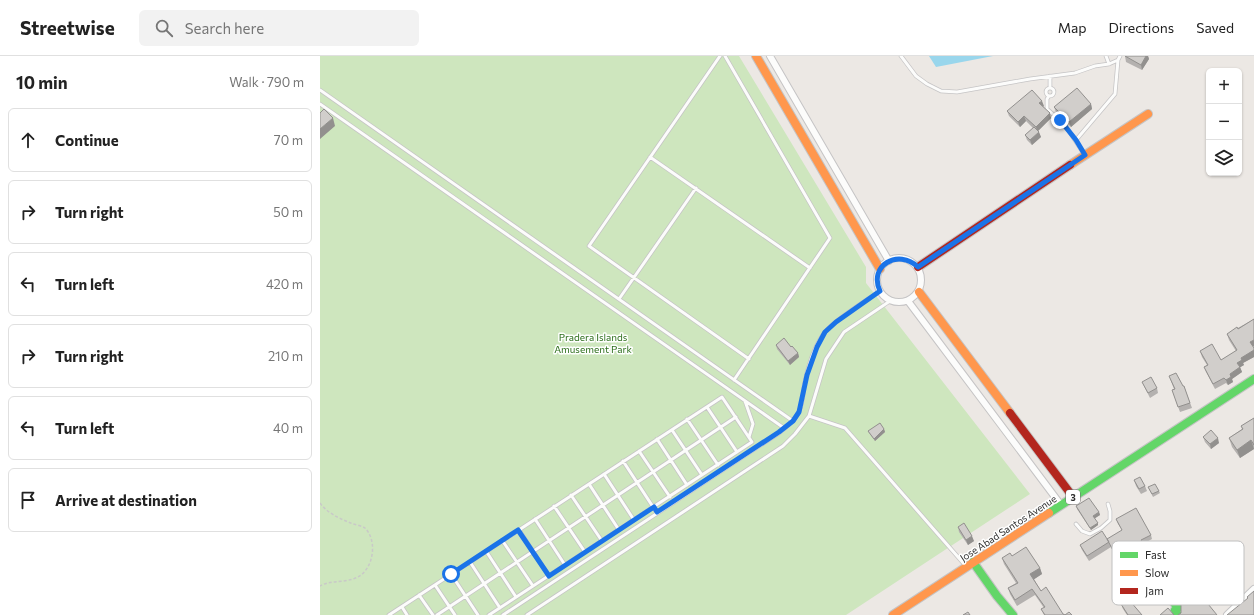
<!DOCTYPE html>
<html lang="en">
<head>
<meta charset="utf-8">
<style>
  body { margin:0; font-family:Commissioner,sans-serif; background:#f2f2f2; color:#222 }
  .controls { position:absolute; right:12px; top:12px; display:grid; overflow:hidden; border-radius:6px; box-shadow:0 1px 3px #0004 }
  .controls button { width:36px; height:36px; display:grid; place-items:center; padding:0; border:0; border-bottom:1px solid #e0e0e0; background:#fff; color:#222; font:20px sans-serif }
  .stop { position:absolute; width:12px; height:12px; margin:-9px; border:3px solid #1a73e8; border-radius:50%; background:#fff }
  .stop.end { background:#1a73e8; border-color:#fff; box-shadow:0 1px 4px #0008 }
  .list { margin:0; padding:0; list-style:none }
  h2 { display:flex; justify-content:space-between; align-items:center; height:52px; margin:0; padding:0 16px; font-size:17px }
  h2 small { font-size:13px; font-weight:400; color:#767676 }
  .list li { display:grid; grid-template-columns:26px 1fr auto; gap:12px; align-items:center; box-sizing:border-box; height:64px; margin:0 8px 8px; padding:0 8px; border:1px solid #e0e0e0; border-radius:6px }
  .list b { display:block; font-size:15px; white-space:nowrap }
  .list em { font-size:13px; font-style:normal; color:#767676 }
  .icon { flex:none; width:22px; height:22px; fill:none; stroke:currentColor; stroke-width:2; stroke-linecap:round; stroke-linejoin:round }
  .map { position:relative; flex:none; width:934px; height:559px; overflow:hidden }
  header { display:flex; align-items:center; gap:24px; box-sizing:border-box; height:56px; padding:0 20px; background:#fff; border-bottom:1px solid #e0e0e0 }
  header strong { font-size:19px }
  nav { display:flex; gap:22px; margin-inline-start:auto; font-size:14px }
  .search { width:280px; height:36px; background:#f2f2f2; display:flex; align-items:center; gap:10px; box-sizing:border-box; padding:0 14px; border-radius:6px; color:#767676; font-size:15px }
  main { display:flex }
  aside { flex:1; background:#fff }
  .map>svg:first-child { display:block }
</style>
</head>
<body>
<header>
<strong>Streetwise</strong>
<div class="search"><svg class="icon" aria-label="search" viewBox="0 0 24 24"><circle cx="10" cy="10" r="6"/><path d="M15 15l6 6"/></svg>Search here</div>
<nav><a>Map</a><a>Directions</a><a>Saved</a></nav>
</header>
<main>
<aside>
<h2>10 min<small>Walk · 790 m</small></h2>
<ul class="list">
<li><svg class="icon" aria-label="ahead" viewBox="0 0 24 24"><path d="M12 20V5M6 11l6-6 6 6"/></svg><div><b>Continue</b></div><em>70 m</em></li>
<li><svg class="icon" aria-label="right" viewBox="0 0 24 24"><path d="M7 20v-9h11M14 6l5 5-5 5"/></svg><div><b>Turn right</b></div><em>50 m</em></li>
<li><svg class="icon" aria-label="left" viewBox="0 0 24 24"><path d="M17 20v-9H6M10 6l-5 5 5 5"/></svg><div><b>Turn left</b></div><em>420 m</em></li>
<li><svg class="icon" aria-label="right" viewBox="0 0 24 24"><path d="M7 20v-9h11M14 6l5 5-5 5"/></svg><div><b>Turn right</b></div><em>210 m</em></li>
<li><svg class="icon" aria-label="left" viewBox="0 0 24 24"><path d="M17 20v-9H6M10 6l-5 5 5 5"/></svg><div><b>Turn left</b></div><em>40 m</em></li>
<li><svg class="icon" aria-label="arrive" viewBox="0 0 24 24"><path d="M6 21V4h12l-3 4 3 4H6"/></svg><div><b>Arrive at destination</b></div></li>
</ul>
</aside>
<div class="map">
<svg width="934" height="559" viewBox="0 0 934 559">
  <rect width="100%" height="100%" fill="#ece8e4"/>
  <!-- green -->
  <path fill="#cee6be" d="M0 0H419L546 211V227L710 438 526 559H0Z"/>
  <!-- water -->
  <path fill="#99d6ec" d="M609 0H673L616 11Z"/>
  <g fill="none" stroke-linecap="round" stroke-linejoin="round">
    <!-- lane casing -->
    <g stroke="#c5c4c5" stroke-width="4.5">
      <path id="lane" d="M400 0 269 190 429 303
        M405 0 510 182 414 324
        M581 0 596 20 607 28 621 35 637 36 710 23 755 17 775 10 789 8 786 0
        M789 8 798 4 800 0
        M730 20V32
        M726 36a4 4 0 1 1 8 0a4 4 0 1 1-8 0Z
        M0 34 473 365
        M729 40 727 43V53L745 69 764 98
        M0 48 464 372
        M756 84 795 38 798 4
        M330 101 490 212
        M299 243 376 132
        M425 345 433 368 429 381
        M387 351 417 396
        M489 360 525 372 645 509
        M367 363 398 409
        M352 374 382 419
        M337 383 367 429
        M319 395 350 441
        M303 405 337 457
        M284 418 314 464
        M269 428 299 474
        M251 439 282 485
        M234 450 265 496
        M215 463 245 509
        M756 468 762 475 770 478 781 472 790 464V455L788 448
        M199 474 229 520
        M182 484 213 530
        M166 495 196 541
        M150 506 180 552
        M131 518 158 559
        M115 529 135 559
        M99 539 113 559
        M82 551 87 559
        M69 559 402 341 432 386 169 559
        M117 559 416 361
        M183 559 459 377C466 371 474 366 478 357 483 349 483 339 484 330 487 313 494 290 505 276 517 262 544 246 560 235
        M207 559 463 390 475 378 489 360 506 303 524 276 570 245"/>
    </g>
    <!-- street casing -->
    <g stroke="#c5c4c5" stroke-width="8">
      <path id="street" d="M450 0 569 205
        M557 224a22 22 0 1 1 44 0a22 22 0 1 1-44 0Z
        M588 245 741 449
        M907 559 934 533"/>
    </g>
    <!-- fast casing -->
    <g stroke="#c5c4c5" stroke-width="10">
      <path id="fast" d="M729 457 934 323
        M653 506 677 540 693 559
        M827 512 858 552 855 554 858 559"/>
    </g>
    <!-- slow casing -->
    <g stroke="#c5c4c5" stroke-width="10">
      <path id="slow" d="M436 0 560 213
        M750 109 828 58
        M599 236 690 357
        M573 559 729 457"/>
    </g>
    <!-- jam casing -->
    <g stroke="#c5c4c5" stroke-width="10">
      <path id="jam" d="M598 211 750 109
        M690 357 753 441"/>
    </g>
    <!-- path -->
    <path stroke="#c9c9c8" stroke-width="1.5" stroke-dasharray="3 2" stroke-linecap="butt" d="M0 447C8 458 21 463 33 468 37 469 42 470 45 472 57 484 54 509 41 519 29 528 12 523 0 530"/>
    <!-- lane -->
    <use href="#lane" stroke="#fcfcfb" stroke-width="3"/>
    <!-- street -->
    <use href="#street" stroke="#fcfcfb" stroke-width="6"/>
    <!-- fast -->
    <use href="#fast" stroke="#63d668" stroke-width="8"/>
    <!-- slow -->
    <use href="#slow" stroke="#ff974d" stroke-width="8"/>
    <!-- jam -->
    <use href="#jam" stroke="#b3261e" stroke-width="8"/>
  </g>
  <!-- wall -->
  <path fill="#b4b1af" d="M805 0H828L829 3 822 14 806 6Z
    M771 48 772 53 751 71 736 56 734 51Z
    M723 50 731 62 718 75 721 81 712 89 707 84 705 79 713 72 706 65 700 71 689 60 687 55 724 50Z
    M934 263V290L933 291 934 292V301L923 307 924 309 920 311 922 316 912 323 913 326 908 329 906 327 895 333 886 316 884 311 887 309 882 301 880 295 901 304 916 295 909 284 907 278Z
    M456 289 471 291 478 297 479 301 470 309 457 293Z
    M849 320 863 330H864L872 352 860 356 852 334 854 333Z
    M822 326 837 332 838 337 830 342Z
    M934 362V393L920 402 912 391 909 382 922 373 921 370Z
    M564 373 565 376 555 385 549 377 548 375Z
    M883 381 899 387 891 393 885 386Z
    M814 424 825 430 827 435 821 438 816 430Z
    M828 431 839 435 840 437 833 441Z
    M756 450 779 456 780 459 774 462 778 469 771 474 757 453Z
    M796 463 831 479 832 483 823 488 829 498 831 503 825 506 822 502 812 507 827 529 828 533 820 538 811 524 801 530 810 545 822 559H807L803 553 801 548 803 547 795 533 793 529 798 526 795 518 803 513 790 490 791 491 769 505 762 494 760 489 788 485 802 474 798 468Z
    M638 471 654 485 648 489 639 476Z
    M692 500 720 512 722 518 714 523 721 535 743 558 745 559H752H724L721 553 724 552 715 539 697 550 690 538 688 532 696 527 684 508 682 502Z
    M842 512 880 546 861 557 863 543 856 534 853 536 846 528 845 523 848 521 844 516Z"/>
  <!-- shaded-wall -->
  <path fill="#92908e" d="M826 0H828L829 3 822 14 821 9Z
    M722 45 724 50 721 52 719 47Z
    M771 48 772 53 751 71 749 66Z
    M730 57 731 62 717 76 716 71Z
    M704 60 706 65 700 71 698 66Z
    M13 62 15 70 0 83V73Z
    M719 76 721 81 712 89 710 84Z
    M934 284V290L932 291 930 286Z
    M934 294V301L923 307 924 309 919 312 917 307 921 302Z
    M478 297 479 301 470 309 468 305Z
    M920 311 922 316 912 323 913 326 908 329 906 324 910 318Z
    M564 373 565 376 555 385 554 383Z
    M898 382 899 387 891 393 890 388Z
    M931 384 934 393 920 402 917 394Z
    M779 456 780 459 774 463 773 460Z
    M778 467V469L771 474 770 472Z
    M652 480 654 485 648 489 646 484Z
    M720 512 722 518 713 524 710 518Z
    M809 519 811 524 801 530 799 525Z
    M854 529 856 534 853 536 851 531Z"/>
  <!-- building -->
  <path fill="#d1cecb" stroke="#92908e" d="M805 0H826L821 9Z
    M757 32 771 48 749 66 734 51Z
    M712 34 722 45 719 47 730 57 716 71 704 60 698 66 687 55Z
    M4 53 13 62 0 73V57Z
    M714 71 719 76 710 84 705 79Z
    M934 263V284L930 286 934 292V294L921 302 922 304 917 307 920 311 910 318 911 321 906 324 904 322 893 328 884 311 888 309 880 295 892 288 901 304 917 294 907 278 917 271 918 273Z
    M464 282 471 291 472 290 478 297 468 305 456 289Z
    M856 317 863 330H864L870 347 858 351 852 334 855 333 849 320Z
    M831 321 837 332 828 337 822 326Z
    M934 362V389L931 384 917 394 909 382 923 373 921 370Z
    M560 367 564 373 554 383 548 375Z
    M891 374 898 382 890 388 883 381Z
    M820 421 825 430 819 433 814 424Z
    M835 428 839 435 832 438 828 431Z
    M769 442 779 456 773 460 778 467 770 472 756 450Z
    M816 452 831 479 821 484 829 498 823 502 820 497 809 503 827 529 818 534 809 519 799 525 795 518 803 513 787 483 802 474 796 463Z
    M644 467 652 480 646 484 638 471Z
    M782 475 789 486 767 500 760 489Z
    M706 491 720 512 710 518 721 535 726 531 743 558 745 559 749 556 752 559H725L721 553 725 551 712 533 695 544 688 532 698 527 682 502 690 497 692 500Z
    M850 507 880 546 884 543 897 559H858L861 557V545L864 543 854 529 851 531 845 523 849 520 842 512Z
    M799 525 810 545 822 559H808L801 548 803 547 793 529Z
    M934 535V559H907L928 542 927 541Z
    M848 552 854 559H840Z
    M648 556 650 559H643Z"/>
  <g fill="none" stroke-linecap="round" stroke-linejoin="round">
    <!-- route -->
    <path stroke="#1a73e8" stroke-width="5" d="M131 518 198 474 229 520 334 451 337 456 459 376 473 365 479 356 487 319 497 291 505 276 516 266 560 235C548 210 578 192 598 211L765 99 756 84 740 64"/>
  </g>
  <g text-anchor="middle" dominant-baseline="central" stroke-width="3" stroke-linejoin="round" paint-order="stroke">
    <!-- shield labels -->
    <rect fill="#fff" stroke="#6d6d6d" stroke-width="1" x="746" y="434" width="14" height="14" rx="3"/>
    <g font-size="9" font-weight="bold" fill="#2e2e2e">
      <text x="753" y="441">3</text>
    </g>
    <!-- park labels -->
    <g font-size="10" fill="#2c6e1b" stroke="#fff">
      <text x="273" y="281">Pradera Islands<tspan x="273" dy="12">Amusement Park</tspan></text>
    </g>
    <!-- street labels -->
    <g font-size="10" fill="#2e2e2e" stroke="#fff">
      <text transform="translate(688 472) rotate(-33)">Jose Abad Santos Avenue</text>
    </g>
  </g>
  <!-- legend -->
  <rect x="792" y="485" width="132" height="64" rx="6" fill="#fff" stroke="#c0c0c0" stroke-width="1"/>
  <rect x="800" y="496" width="18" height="6" fill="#63d668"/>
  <rect x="800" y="514" width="18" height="6" fill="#ff974d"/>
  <rect x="800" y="532" width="18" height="6" fill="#b3261e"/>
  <g font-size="11" fill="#2e2e2e">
    <text x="825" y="503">Fast</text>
    <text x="825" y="521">Slow</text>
    <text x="825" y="539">Jam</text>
  </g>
</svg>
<div class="controls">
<button>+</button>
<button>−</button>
<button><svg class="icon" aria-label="layers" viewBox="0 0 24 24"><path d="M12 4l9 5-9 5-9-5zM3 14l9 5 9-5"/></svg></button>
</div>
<div class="stop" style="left:131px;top:518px"></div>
<div class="stop end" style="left:740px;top:64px"></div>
</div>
</main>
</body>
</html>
